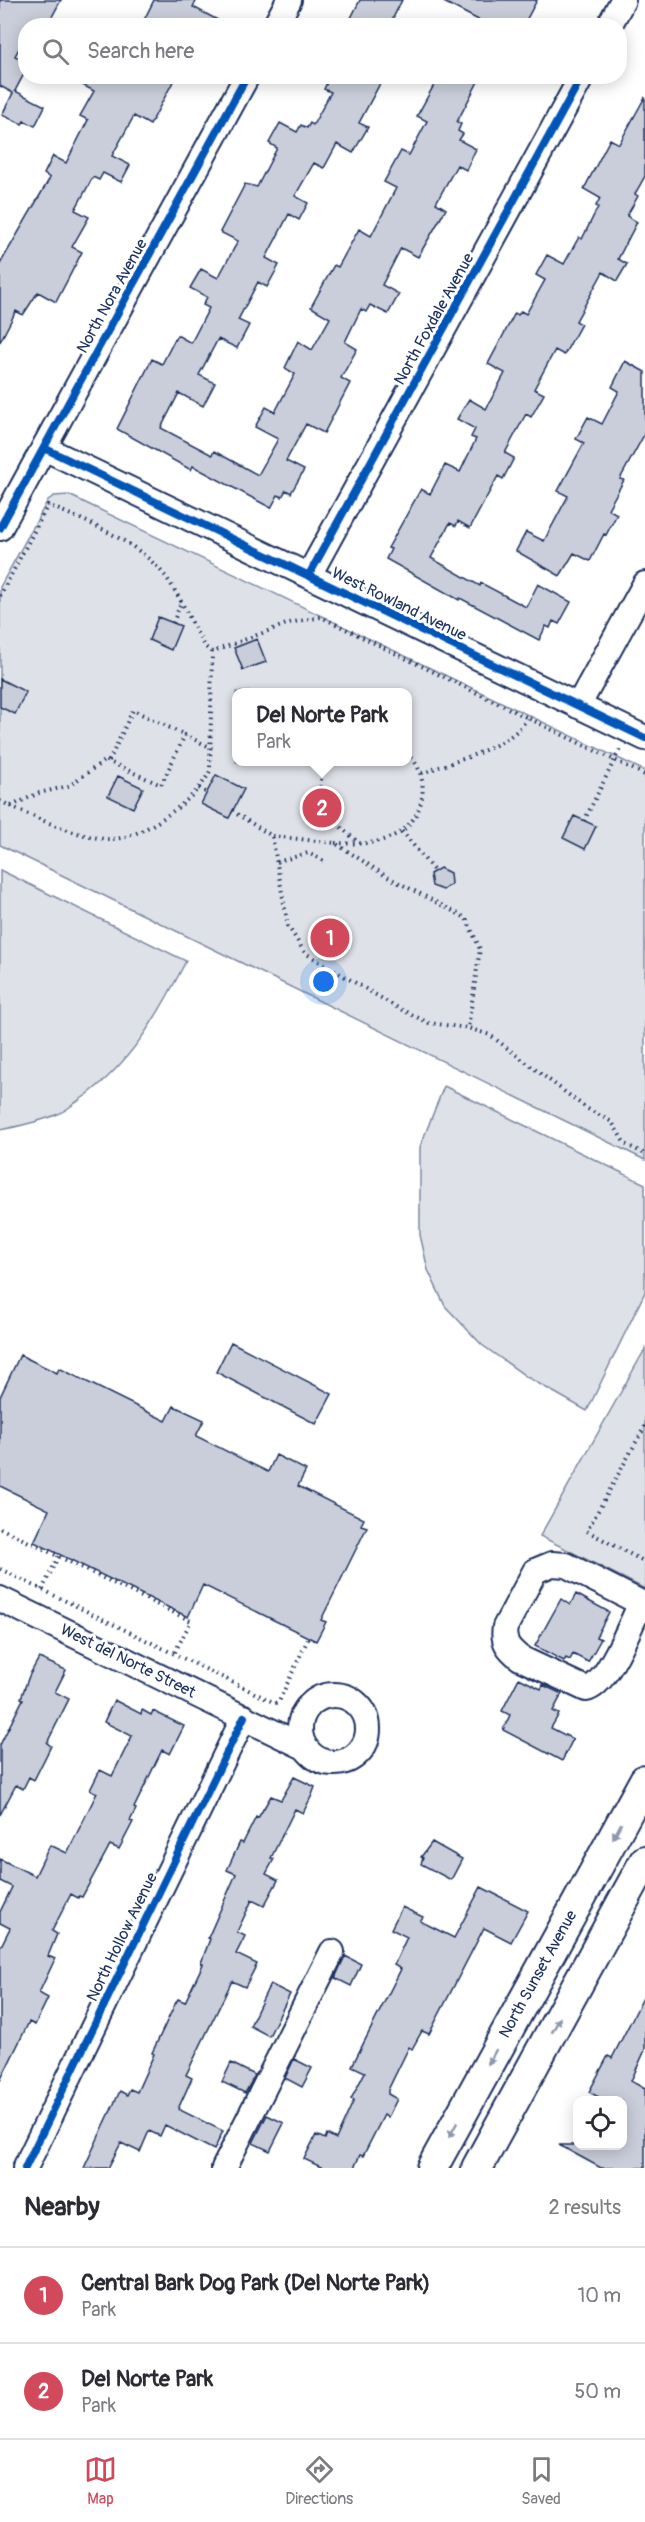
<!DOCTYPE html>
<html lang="en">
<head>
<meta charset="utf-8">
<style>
  body { margin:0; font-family:Pangolin,sans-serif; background:#f7f7f7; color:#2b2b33 }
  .controls { position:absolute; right:18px; bottom:18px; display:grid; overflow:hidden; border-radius:12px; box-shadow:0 3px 15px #0003 }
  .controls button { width:54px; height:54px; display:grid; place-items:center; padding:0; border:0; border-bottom:2px solid #e1e1e2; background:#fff; color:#2b2b33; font:30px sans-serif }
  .you { position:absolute; left:324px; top:982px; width:21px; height:21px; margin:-15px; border:4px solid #fff; border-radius:50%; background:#1a73e8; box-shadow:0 0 0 9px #1a73e833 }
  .badge { display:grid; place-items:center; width:39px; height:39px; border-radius:50%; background:#d1495b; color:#fff; font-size:20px; font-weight:700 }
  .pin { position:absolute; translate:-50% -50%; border:3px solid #fff; box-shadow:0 2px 6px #0006 }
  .popup { position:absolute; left:232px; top:688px; width:180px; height:78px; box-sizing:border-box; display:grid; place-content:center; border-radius:12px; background:#fff; filter:drop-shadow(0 2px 4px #0005); font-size:20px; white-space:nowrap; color:#7c7c81 }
  .popup b { font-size:22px; color:#2b2b33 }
  .popup::after { content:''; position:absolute; left:50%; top:100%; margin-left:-12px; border:12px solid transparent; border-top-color:#fff }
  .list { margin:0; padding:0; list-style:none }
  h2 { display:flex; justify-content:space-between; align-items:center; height:78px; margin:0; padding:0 24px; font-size:26px }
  h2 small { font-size:20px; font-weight:400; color:#7c7c81 }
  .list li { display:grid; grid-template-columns:39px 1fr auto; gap:18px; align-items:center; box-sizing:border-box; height:96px; padding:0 24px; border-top:2px solid #e1e1e2 }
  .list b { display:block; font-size:22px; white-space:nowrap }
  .list p { margin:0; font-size:20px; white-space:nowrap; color:#7c7c81 }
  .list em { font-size:20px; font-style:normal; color:#7c7c81 }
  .icon { flex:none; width:33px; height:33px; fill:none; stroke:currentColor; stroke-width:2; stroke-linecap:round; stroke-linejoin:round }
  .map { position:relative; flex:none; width:645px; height:2168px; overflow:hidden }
  .search { position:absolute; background:#fff; box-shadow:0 3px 15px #0003; left:18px; right:18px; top:18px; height:66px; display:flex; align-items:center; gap:15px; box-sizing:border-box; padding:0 21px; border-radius:24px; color:#7c7c81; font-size:22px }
  .sheet { height:270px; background:#fff }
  nav { display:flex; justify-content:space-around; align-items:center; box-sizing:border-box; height:84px; border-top:2px solid #e1e1e2; background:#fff; font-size:16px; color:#7c7c81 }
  nav a { display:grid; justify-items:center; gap:3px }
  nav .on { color:#d1495b }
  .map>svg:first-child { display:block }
</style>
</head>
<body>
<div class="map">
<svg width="645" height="2168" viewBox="0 0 645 2168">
  <rect width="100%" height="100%" fill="#fff"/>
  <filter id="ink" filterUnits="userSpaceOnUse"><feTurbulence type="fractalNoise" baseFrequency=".0167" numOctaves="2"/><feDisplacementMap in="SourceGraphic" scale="12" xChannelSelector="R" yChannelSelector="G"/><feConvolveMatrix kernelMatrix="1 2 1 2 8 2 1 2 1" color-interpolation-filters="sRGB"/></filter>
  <g filter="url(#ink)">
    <!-- green -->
    <path fill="#dee1e7" stroke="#7c88a2" stroke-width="1.5" fill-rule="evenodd" d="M69 495 645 771V1160L0 845V587L48 500 54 496ZM236 692H407V762H236Z
      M0 870 186 961C159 1014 130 1065 81 1099 73 1104 66 1111 58 1114 40 1122 19 1126 0 1130Z
      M444 1086 645 1184V1292L587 1411 527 1377 482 1345 445 1306 428 1270 420 1235V1147Z
      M645 1349V1589L540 1536Z"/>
    <!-- building -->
    <path fill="#caceda" stroke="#1b2f5e" stroke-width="1.5" d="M0 0H61L47 26H37L32 23 31 26H26V36L15 56 26 61V70L15 91 45 106 35 126 24 121 22 124 2 115 13 93 0 86Z
      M154 0H197L193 7 229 26H141Z
      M360 0H402L389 26H347Z
      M440 0H537L523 26H490Z
      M66 76H176L150 125 134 116 112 156 130 165 121 182 103 173 99 180 93 177 75 210 89 217 72 247 82 252 56 302 38 292 23 315 16 311 0 342V264L50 178 44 174 53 156 66 163 88 120 80 116 94 91Z
      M330 76H384L359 123 368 127 353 153 337 144 324 168 314 163 295 196 308 203 299 220 289 214 266 258 279 265 267 287 258 282 238 320 249 325 237 348 218 339 199 375 215 383 203 406 179 393 161 428 212 455 214 451 258 475 278 439 255 427 266 407 275 412 295 374 285 368 298 341 312 350 330 318 311 307 334 265 338 267 359 229 371 236 396 188 384 182 401 151 409 155 427 121 417 116 439 76H481L457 122 461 124 458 131 463 134 459 140 476 149 466 170 457 165 436 203 446 209 418 257 401 248 382 285 399 294 388 314 370 305 366 312 361 309 345 342 357 349 341 378 350 383 324 433 306 424 286 461 304 470 291 493 286 490 282 497 278 495 271 508 193 466 191 470 117 429 152 359 162 364 177 335 191 343 209 308 203 305 207 297 190 288 201 269 218 278 238 241 220 232 245 184 257 187 277 148 269 143 280 123 297 132 301 125 307 128 310 123 313 125 331 92 324 89Z
      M645 97V176L635 194 638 196 627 216 637 222 618 259 627 264 617 281 603 272 576 321 581 324 564 355 555 350 534 389 544 394 531 417 526 414 505 453 514 458 503 479 498 476 470 528 458 521 456 526 450 523 431 558 480 586 481 583 526 607 538 584 571 602 559 624 553 621 550 628 546 626 539 640 460 598 459 600 386 559 391 549 388 548 421 489 430 494 445 465 460 472 476 439 471 437 475 429 457 419 469 399 486 409 505 373 488 364 515 313 518 315 521 311 526 314 545 280 536 275 547 255 564 264 579 237 582 239 598 207 596 206 600 198 584 189 610 139 619 144Z
      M625 361 645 372V433L620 479 624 480 608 509 617 514 606 535 604 534 590 561 574 553 560 576 516 551 526 532 544 541 568 496 558 491 584 443 576 439 588 417 602 424 619 391 612 387Z
      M158 617 181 626 171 650 149 640Z
      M257 639 266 662 243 670 234 648Z
      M0 679 26 692 15 714 0 707Z
      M216 775 244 789 229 818 201 804Z
      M118 776 143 788 133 808 108 796Z
      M574 816 596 826 585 849 563 838Z
      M440 868 450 873 451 884 443 890 432 886 430 874Z
      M231 1342 332 1394 316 1424 216 1372Z
      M20 1355 57 1373 59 1368 166 1421 174 1406 204 1420 196 1436 268 1472 276 1455 306 1470 298 1486 364 1519 361 1525 367 1527 321 1620 326 1622 316 1641 203 1585 188 1617 34 1542 49 1510 0 1486V1397Z
      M576 1594 609 1612 596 1637 601 1639 588 1662 573 1654 570 1660 566 1658 564 1661 535 1646 561 1599 570 1605Z
      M39 1658 66 1670 55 1692 69 1699 47 1743 51 1746 34 1780 29 1777 23 1789 16 1785 0 1815V1745L23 1699 21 1698 29 1676Z
      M519 1678 541 1689 543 1685 562 1694 553 1711 559 1714 551 1728 573 1739 562 1761 503 1730 510 1715 502 1711Z
      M114 1700 141 1714 142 1710 151 1715 153 1711 184 1726 170 1754 162 1750 134 1808 136 1809 130 1821 133 1822 119 1849 110 1845 82 1897 79 1896 78 1898 71 1894 52 1931 57 1934 48 1956 55 1959 39 1993 48 1998 35 2025 29 2022 0 2081V1948L10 1928 0 1923V1912L12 1887 0 1881V1859L35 1876 50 1845 67 1853 97 1793 90 1790 100 1770 112 1776 132 1736 104 1722Z
      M294 1777 315 1787 312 1795 303 1813 295 1809 271 1858 274 1859 266 1874 278 1880 264 1906 252 1900 237 1932 245 1936 236 1954 257 1964 245 1987 232 1981 186 2075 192 2078 178 2109 223 2131 214 2150 165 2125 160 2136 149 2131 140 2152 121 2143 108 2168H84L120 2091 127 2095 130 2089 137 2092 154 2054 152 2053 175 2004 178 1999 185 2002 203 1964 201 1963 210 1939 208 1938 236 1874 227 1870 240 1842 243 1843 256 1817 258 1818 271 1796 281 1800Z
      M432 1842 462 1859 451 1880 421 1864 423 1858 421 1857Z
      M481 1887 528 1911 511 1942 484 1928 429 2034 422 2031 412 2049 409 2047 388 2090V2094L397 2099 388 2117 384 2115 363 2156 360 2155 354 2168H323L304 2159 316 2135 325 2139 327 2134 336 2139 354 2100 351 2099 365 2072 352 2066 401 1969 394 1965 407 1937 391 1929 402 1907 423 1917 420 1921 454 1938Z
      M345 1956 361 1964 351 1986 335 1978Z
      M270 1984 290 1994 269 2036 250 2026Z
      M645 1994V2050L631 2081 645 2089V2168H601L559 2145H622V2100H604L589 2092 608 2056 612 2058Z
      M294 2059 312 2068 302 2087 285 2078Z
      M231 2063 255 2075 245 2093 222 2082Z
      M267 2115 284 2123 270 2151 253 2143Z"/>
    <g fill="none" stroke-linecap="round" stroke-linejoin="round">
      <!-- minor casing -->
      <g stroke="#1b2f5e" stroke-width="28">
        <path id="minor" d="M275 26 289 0
          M609 26 623 0
          M44 448 645 738
          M0 528 247 76
          M309 575 582 76
          M578 706 645 584
          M0 1599 304 1747
          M641 1603C631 1623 608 1685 586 1689L520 1658C509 1649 502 1642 505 1627L535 1571 552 1564 566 1565 645 1605
          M300 1729a34 34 0 1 1 68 0a34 34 0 1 1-68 0Z
          M25 2168 244 1717
          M224 2168 332 1952"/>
      </g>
      <!-- major casing -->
      <g stroke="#1b2f5e" stroke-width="34">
        <path id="major" d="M432 2168 645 1780
          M477 2168 645 1861"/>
      </g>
      <!-- path -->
      <path stroke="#1b2f5e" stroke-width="4" stroke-dasharray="1.5 4.5" stroke-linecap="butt" d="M0 596 48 505C89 523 137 540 166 577 181 598 192 624 204 646L212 652
        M173 623 180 605
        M109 761 133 710 185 735
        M327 762C309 795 333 824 360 843
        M422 773C451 762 513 747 527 718
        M199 788 207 793
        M0 801C27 814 80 839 110 839 130 839 153 826 169 814 186 802 201 789 210 771L212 652 289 623 321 617 645 775
        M11 806 39 793 69 786 105 760 161 785 185 735 212 748
        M232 811 272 836 288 926 305 953 398 1008 429 1023 468 1028 490 1035 586 1108 612 1122 625 1144 645 1154
        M584 821 620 749
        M402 831 434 871
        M272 836 335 843 386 876 466 918 480 949 468 1028
        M335 843C356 844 376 845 395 835 425 820 433 776 407 753
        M277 862 308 853 324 861
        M645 1426 587 1531 645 1562
        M0 1528 191 1621 174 1654
        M0 1569 275 1703 279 1702 281 1697 309 1637
        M42 1590 59 1555"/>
      <!-- minor -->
      <use href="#minor" stroke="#fff" stroke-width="24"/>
      <!-- major -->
      <use href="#major" stroke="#fff" stroke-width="30"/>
      <!-- cycleway casing -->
      <g stroke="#fff" stroke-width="11">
        <path id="cycleway" d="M44 448 645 738
          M0 528 247 76
          M309 575 582 76
          M25 2168 244 1717"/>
      </g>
      <!-- cycleway -->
      <use href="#cycleway" stroke="#0057b8" stroke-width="8"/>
    </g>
    <!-- one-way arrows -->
    <defs><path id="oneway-solid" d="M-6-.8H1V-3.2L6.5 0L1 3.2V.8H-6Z" transform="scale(1.5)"/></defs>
    <g fill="#8d97ae">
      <use href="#oneway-solid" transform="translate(617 1831) rotate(119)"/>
      <use href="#oneway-solid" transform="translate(556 2025) rotate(-61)"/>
      <use href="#oneway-solid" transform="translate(492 2057) rotate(119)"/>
      <use href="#oneway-solid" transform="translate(453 2130) rotate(119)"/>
    </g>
  </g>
  <g text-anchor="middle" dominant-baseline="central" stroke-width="6" stroke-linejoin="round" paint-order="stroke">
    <!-- street labels -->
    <g font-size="16" fill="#1b2f5e" stroke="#fff">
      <text transform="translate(112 296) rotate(-61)">North Nora Avenue</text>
      <text transform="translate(434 319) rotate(-61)">North Foxdale Avenue</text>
      <text transform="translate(399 604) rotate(26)">West Rowland Avenue</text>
      <text transform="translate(128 1661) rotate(26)">West del Norte Street</text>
      <text transform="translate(122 1937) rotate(-64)">North Hollow Avenue</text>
      <text transform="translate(538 1974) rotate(-61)">North Sunset Avenue</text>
    </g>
  </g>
</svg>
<div class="controls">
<button><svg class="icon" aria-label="locate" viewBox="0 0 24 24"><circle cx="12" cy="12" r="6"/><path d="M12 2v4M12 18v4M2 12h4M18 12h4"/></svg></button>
</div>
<div class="you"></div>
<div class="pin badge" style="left:330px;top:938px">1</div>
<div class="pin badge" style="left:322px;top:808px">2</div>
<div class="popup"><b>Del Norte Park</b>Park</div>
<div class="search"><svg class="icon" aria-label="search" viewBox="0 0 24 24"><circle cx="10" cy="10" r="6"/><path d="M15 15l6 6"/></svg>Search here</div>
</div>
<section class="sheet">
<h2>Nearby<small>2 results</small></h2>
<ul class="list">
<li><span class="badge">1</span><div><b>Central Bark Dog Park (Del Norte Park)</b><p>Park</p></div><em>10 m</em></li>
<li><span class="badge">2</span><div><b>Del Norte Park</b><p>Park</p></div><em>50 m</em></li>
</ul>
</section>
<nav>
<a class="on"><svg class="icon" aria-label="map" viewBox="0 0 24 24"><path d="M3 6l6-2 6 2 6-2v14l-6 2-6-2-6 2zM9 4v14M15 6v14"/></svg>Map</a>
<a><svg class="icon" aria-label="directions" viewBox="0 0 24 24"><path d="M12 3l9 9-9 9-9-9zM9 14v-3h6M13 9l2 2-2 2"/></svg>Directions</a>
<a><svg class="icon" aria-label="saved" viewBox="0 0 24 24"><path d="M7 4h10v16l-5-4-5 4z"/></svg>Saved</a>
</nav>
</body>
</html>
